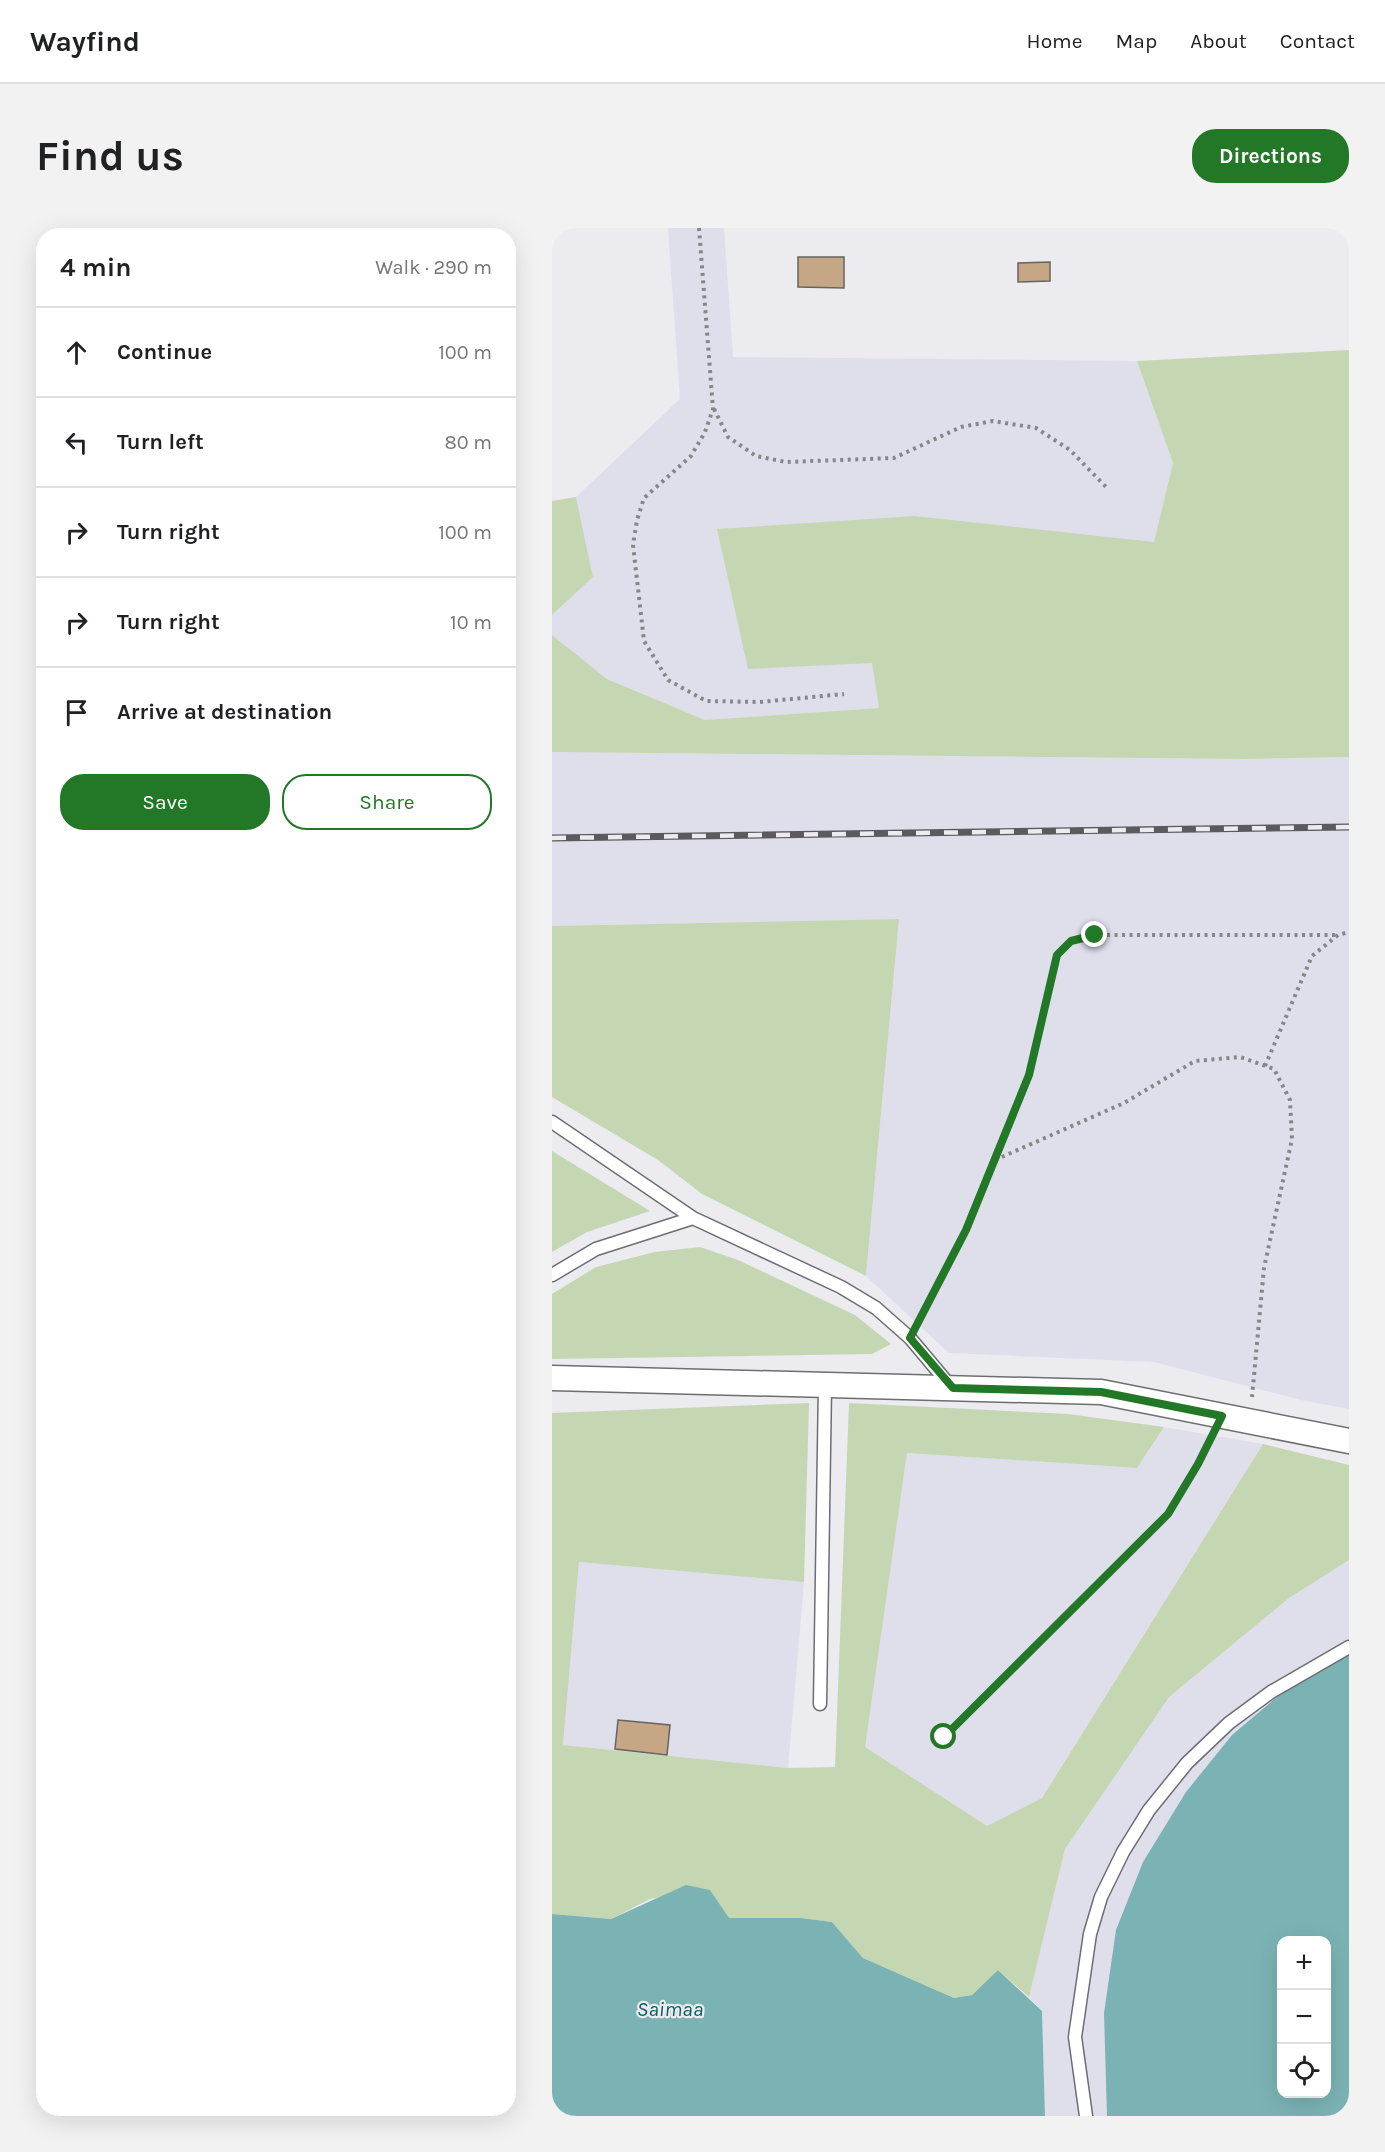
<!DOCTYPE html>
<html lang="en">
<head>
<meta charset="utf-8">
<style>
  body { margin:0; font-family:Karla,sans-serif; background:#f2f2f2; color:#202124 }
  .controls { position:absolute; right:18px; bottom:18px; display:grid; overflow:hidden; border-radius:12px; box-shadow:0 6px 24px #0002 }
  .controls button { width:54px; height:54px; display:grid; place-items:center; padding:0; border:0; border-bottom:2px solid #e0e0e0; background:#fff; color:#202124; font:30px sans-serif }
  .stop { position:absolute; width:18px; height:18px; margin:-14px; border:4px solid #227826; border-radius:50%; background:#fff }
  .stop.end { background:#227826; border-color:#fff; box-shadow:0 2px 6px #0008 }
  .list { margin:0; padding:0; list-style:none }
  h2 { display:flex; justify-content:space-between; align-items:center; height:78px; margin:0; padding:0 24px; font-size:26px }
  h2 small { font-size:20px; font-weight:400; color:#757577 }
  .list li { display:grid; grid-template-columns:39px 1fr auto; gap:18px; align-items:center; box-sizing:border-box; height:90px; padding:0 24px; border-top:2px solid #e0e0e0 }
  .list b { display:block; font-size:22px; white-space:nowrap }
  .list em { font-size:20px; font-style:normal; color:#757577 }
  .actions { display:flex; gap:12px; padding:18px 24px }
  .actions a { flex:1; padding:14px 0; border:2px solid #227826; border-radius:24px; text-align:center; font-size:21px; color:#227826 }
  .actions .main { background:#227826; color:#fff }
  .icon { flex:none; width:33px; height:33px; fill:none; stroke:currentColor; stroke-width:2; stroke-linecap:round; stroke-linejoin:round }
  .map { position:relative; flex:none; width:797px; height:1888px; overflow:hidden; border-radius:24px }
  header { display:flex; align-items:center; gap:36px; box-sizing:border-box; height:84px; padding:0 30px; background:#fff; border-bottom:2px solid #e0e0e0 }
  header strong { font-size:28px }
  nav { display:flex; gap:33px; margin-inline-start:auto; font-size:21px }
  .intro { display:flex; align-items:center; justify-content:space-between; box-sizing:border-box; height:144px; padding:0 36px }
  h1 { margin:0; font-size:42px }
  .button { padding:15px 27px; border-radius:24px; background:#227826; color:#fff; font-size:21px; font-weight:700 }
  main { display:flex; gap:36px; padding:0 36px }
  aside { flex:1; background:#fff; border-radius:24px; box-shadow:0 6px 24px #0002 }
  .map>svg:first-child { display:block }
</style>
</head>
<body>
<header>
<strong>Wayfind</strong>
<nav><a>Home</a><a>Map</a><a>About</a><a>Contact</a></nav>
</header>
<div class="intro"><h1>Find us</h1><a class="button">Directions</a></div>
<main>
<aside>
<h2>4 min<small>Walk · 290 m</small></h2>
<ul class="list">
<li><svg class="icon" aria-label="ahead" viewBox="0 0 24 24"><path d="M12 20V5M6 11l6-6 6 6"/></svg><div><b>Continue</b></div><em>100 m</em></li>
<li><svg class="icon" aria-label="left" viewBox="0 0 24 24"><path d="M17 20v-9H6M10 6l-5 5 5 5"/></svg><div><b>Turn left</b></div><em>80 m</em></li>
<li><svg class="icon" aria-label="right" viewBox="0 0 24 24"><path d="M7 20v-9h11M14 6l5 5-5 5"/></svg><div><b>Turn right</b></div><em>100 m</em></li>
<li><svg class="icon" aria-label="right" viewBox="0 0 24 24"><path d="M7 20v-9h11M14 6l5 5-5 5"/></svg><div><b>Turn right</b></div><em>10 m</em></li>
<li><svg class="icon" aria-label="arrive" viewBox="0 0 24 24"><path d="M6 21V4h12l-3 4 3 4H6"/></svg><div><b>Arrive at destination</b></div></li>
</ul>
<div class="actions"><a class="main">Save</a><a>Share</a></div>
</aside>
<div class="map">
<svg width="797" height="1888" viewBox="0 0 797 1888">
  <rect width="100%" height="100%" fill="#ebebf0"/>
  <!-- built -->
  <path fill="#dedfeb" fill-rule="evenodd" d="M116 0H172L181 129 585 133 621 235 602 315 363 288 321 435 327 480 153 492 55 451 0 407V387L41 349 24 269 128 171Z
    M0 524 693 531 797 529V1181L749 1172 602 1134 397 1125 314 1048 347 691 0 698Z
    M612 1199 711 1216 490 1570 435 1598 312 1520 355 1225 585 1240Z
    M797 1332V1888H493L490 1783 477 1769 513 1621 617 1468 737 1370ZM730 1712H774V1866H730Z
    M27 1334 252 1354 236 1540 11 1517Z"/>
  <!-- green -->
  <path fill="#c5d7b2" d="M797 122V529L693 531 0 524V407L55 451 153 492 327 480 320 435 196 441 165 301 363 288 602 314 621 235 585 133Z
    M24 269 41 349 0 387V273Z
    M347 691 314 1048 150 966 106 932 0 869V698Z
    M0 923 98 983 35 1004 0 1024Z
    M148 1019 186 1032 303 1087 339 1116 320 1126 0 1131V1066L44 1039 103 1024Z
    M257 1175 252 1354 27 1334 11 1517 236 1540 283 1539 297 1175 516 1186 612 1199 585 1240 355 1225 313 1519 435 1598 490 1570 711 1216 797 1237V1332L737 1370 617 1469 513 1621 477 1769 446 1742 420 1767 402 1770 311 1730 280 1694 249 1690H176L158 1662 98 1671 59 1691 0 1686V1185Z"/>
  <!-- water -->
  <path fill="#7bb3b4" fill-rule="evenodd" d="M797 1427V1888H555L552 1785 564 1702 591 1634 634 1564 680 1507 732 1463ZM730 1712H774V1866H730Z
    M134 1657 158 1662 177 1690H249L280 1694 311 1730 402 1770 420 1767 446 1742 490 1783 493 1888H0V1686L59 1691Z"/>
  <!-- building -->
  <path fill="#c5a785" stroke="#676460" stroke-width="1.5" d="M246 29H292V60L246 59Z
    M498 34V53L466 54V35Z
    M66 1492 118 1497 115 1527 63 1521Z"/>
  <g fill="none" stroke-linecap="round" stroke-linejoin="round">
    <!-- lane casing -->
    <g stroke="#6d6e72" stroke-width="15">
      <path id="lane" d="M0 894 141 990 289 1059 324 1080 358 1110 400 1160
        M0 1047 44 1021 141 990
        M268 1476 273 1157
        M534 1888 523 1809 538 1706 549 1669 571 1624 597 1582 635 1535 677 1495 719 1464 797 1419"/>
    </g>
    <!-- street casing -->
    <g stroke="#6d6e72" stroke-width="27">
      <path id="street" d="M0 1150 549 1164 797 1213"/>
    </g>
    <!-- path -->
    <path stroke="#868689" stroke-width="4" stroke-dasharray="3 4.5" stroke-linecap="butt" d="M147 0 161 181 153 204 139 228 92 270 85 292 81 317 92 413 116 452 154 473 208 474 292 466
      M162 181 176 209 204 228 234 234 342 230 409 199 441 193 484 200 518 222 556 261
      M713 838 760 728 786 707 797 704
      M443 932 572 875 643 833 688 829 722 841 738 872 740 911 712 1040 700 1169
      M366 1093 414 1002 477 847 505 727 519 713 543 707H786
      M392 1509 616 1286 658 1212"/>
    <!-- lane -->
    <use href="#lane" stroke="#fff" stroke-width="12"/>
    <!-- street -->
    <use href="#street" stroke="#fff" stroke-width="24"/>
    <!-- rail casing -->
    <g stroke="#5b5b5e" stroke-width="7">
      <path id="rail" d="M0 610 797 599"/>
    </g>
    <!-- rail -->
    <use href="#rail" stroke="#ebebf0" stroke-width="4.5" stroke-dasharray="14" stroke-linecap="butt"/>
  </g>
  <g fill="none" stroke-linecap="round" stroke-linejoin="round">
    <!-- route -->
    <path stroke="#227826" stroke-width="8" d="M392 1509 616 1286 646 1236 670 1188 549 1164 401 1160 358 1110 414 1002 477 847 505 727 519 713 543 707"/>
  </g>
  <g text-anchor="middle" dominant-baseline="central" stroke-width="4.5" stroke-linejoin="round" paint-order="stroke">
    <!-- water labels -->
    <g font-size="21" font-style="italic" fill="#0e5e60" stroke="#ebebf0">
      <text x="118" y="1781">Saimaa</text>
    </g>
  </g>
</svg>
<div class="controls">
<button>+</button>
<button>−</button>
<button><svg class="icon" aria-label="locate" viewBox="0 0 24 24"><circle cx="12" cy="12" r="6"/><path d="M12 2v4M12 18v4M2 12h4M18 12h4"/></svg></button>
</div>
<div class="stop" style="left:392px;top:1509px"></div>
<div class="stop end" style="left:543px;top:707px"></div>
</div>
</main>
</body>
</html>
